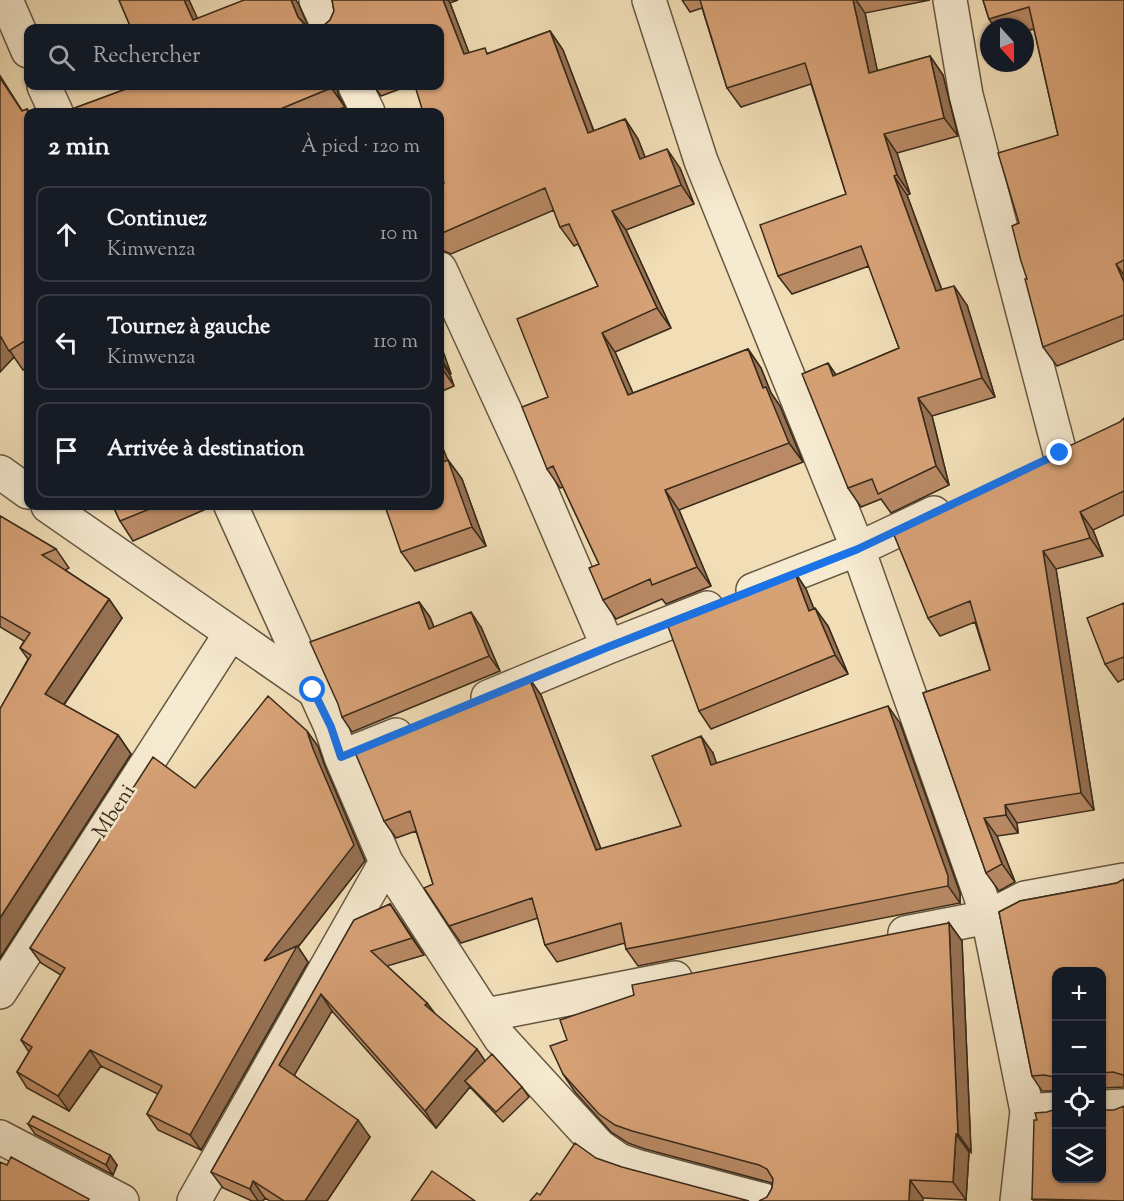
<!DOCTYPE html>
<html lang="fr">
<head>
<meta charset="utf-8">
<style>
  body { margin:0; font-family:"Sorts Mill Goudy",serif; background:#20242c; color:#f1f3f6 }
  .controls { position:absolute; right:18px; bottom:18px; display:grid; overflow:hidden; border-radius:12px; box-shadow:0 2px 4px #0004 }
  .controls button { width:54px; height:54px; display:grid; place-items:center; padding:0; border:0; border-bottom:2px solid #363941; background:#171b24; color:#f1f3f6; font:30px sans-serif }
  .compass { position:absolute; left:980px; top:18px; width:54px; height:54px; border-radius:50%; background:#171b24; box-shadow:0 2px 4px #0004; rotate:159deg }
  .stop { position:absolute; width:18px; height:18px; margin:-14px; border:4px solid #1a73e8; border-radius:50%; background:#fff }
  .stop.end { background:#1a73e8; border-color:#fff; box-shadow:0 2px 6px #0008 }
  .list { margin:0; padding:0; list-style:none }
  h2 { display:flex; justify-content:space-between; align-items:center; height:78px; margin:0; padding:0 24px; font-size:26px }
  h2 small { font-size:20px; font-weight:400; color:#9ea1a6 }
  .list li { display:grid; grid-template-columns:39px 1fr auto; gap:18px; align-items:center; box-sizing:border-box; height:96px; margin:0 12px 12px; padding:0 12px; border:2px solid #363941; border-radius:12px }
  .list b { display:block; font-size:22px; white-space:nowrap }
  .list p { margin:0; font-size:20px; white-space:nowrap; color:#9ea1a6 }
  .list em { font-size:20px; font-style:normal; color:#9ea1a6 }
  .icon { flex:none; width:33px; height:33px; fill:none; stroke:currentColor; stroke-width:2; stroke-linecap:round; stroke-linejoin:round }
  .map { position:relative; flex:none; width:1124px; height:1201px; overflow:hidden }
  .search { position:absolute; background:#171b24; box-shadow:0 2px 4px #0004; left:24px; top:24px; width:420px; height:66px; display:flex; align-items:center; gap:15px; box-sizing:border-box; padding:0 21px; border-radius:12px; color:#9ea1a6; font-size:22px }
  .panel { position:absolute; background:#171b24; box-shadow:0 2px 4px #0004; left:24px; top:108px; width:420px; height:402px; border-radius:12px }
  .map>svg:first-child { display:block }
</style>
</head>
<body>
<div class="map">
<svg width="1124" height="1201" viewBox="0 0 1124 1201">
  <rect width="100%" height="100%" fill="#f1deb7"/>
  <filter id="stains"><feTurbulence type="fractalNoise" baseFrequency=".00333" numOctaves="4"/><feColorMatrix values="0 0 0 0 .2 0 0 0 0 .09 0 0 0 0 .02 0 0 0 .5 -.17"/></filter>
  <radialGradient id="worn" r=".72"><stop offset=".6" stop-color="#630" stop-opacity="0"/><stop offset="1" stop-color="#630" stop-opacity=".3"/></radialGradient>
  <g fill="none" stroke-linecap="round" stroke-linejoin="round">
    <!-- street casing -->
    <g stroke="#665741" stroke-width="36">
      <path id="street" d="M6 0 28 51
        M316 0 329 28
        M649 0 701 161 858 549 988 917 1027 1111 1017 1201
        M950 0 966 95 1060 453
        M44 86 56 112
        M355 86 368 112
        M440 269 529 463 608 647
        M0 472 28 492
        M48 506 313 690
        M231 506 331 727 341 757 396 735
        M753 590 858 549 934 513
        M488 697 608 647 707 608
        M341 757 386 862 500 1038 599 1146 619 1160 639 1167 767 1201
        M905 933 988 917 1025 898 1124 880
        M0 992 231 633
        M486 1015 675 978
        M1102 1107 1124 1106
        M1027 1111 1056 1109
        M0 1137 122 1201
        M194 1201 386 862"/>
    </g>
    <!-- street -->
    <use href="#street" stroke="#f6ead0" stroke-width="33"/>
  </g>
  <!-- wall -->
  <path fill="#b98a65" stroke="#382a1a" stroke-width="1.5" d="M119 0H189L197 19 298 3 307 25 314 27 323 26 330 20 334 11 332 0H458L450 3 469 53H489L550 31 563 50 594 131 625 119 638 139 645 157 680 168 694 204 626 230 671 328 615 352 633 393 748 349 761 368 771 393 780 406 803 462 679 510 711 586 666 604 662 599 616 619 603 600 599 564 563 487 560 488 547 469 548 397 598 286 578 244 574 246 560 227 554 210 451 254 442 250 440 251V185L444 183 440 28H131Z
    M682 0H930L865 13 877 71 930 56 943 75 958 136 897 153 910 194 907 195 942 290 967 305 995 397 932 416 949 485 891 513 881 499 861 507 848 488 836 375 899 348 869 266 792 294 778 276 846 194 811 84 741 107 727 88 702 8 690 12Z
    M983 0H1124V339L1057 366 1043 347 1027 279 1019 223 1058 135 1034 29 1025 31V27H994L989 19Z
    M0 76 22 111 27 109 30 112H28V367L23 370 14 357 0 372Z
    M134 86H337L338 94 345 107 332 112H64Z
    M374 86H408L381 96Z
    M440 343 451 374 450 375 454 386 440 392Z
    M1124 418V515L1093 530 1103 556 1056 569 1094 810 1017 823 1018 833 997 836 1015 882 999 891 986 873 923 693 990 670 975 622 940 636 928 618Z
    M448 460 462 479 486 546 415 571 401 552Z
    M113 506H205L206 509 133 541 120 521Z
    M0 516 56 549 69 568 65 570 109 599 122 618 64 705 118 735 131 754 0 958V709L28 659 20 648 24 641 0 627Z
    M794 571 806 589 814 609 828 626 848 674 711 729 699 711Z
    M419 602 430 617 434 627H481L500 671 352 732 342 717Z
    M1124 603V679L1118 682 1105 664Z
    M529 678 541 695 601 849 681 826 713 753 716 763 900 723 960 893V903L638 966 626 949 625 943 557 962 545 945 538 918 461 943 449 926 433 884 416 831 396 838 384 821Z
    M318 746 324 764 365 861 298 947 308 962 201 1150 158 1130 147 1114 158 1094 101 1066 69 1111 27 1088 17 1072 29 1052 21 1040 61 975 41 963 30 948 195 788Z
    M1124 879V1087L1101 1088V972H1056V1091H1042L1032 1076 999 912 1020 901 1117 883Z
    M390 904 424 955 387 966 427 1003 435 1014 485 1061 522 1087 529 1097 503 1122 470 1087 436 1128 332 1011 294 1075 370 1137 327 1201H270L265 1198 263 1201H252L223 1188 211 1172 354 920Z
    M949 923 962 941 971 1152H969L966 1200 923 1198 767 1197 772 1188V1183L645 1149 628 1143 611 1132 575 1092 563 1074Z
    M28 1124 110 1155 117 1165 113 1175 35 1134Z
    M1032 1199 1124 1201H1034Z"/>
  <!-- shaded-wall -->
  <path fill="#967153" stroke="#382a1a" stroke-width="1.5" d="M184 0H189L202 28 193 20Z
    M291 0H296L298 3 309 28 298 17Z
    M443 0H448L450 3 477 74 464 54Z
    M853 0H856L865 13 882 92 869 73Z
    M550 31 563 50 602 153 588 133Z
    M930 56 943 75 958 136 944 118Z
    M0 76 28 120V121L0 78Z
    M330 86H337L338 94 345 107Z
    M625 119 638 139 653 178 640 159Z
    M884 134 897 153 910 194 897 175Z
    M667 149 680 168 694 204 681 185Z
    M894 176 907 195 949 310 936 291Z
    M612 211 626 230 671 328 657 308Z
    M1116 264 1124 275V282Z
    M954 286 967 305 995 397 982 378Z
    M602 333 615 352 642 414 628 395Z
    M1 337 14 357 0 372V338Z
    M440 343 451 374 440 357Z
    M748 349 761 368 771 393 780 406 803 462 789 443 763 388Z
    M440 360 450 375 454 386 441 367Z
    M828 363 841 382 833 376Z
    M918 398 932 416 949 485 936 466Z
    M440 441 451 468 448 460 462 479 486 546 472 527 443 462 440 454Z
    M665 490 679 510 711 586 697 567Z
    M1080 512 1093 530 1103 556 1090 538Z
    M1043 551 1056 569 1094 810 1081 793Z
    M794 571 806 589 822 629 809 611Z
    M109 599 122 618 58 713 45 694Z
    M419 602 430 617 440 644 429 629Z
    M815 608 828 626 848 674 835 655Z
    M471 612 481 627 500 671 489 656Z
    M529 678 541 695 608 867 596 850Z
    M888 706 900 723 960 893V903L948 886Z
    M307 731 318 746 324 764 365 861 298 947 308 962 201 1150 190 1135 264 961 313 749Z
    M118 735 131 754 0 958V918Z
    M701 736 713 753 723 782 711 765Z
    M1005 805 1017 823 1018 833 1006 815Z
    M984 818 997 836 1015 882 1002 864Z
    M390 904 401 920 424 955 412 938Z
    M949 923 962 941 971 1152 958 1134Z
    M321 994 332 1011 291 1081 279 1065Z
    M427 1003 439 1019 425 1005Z
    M477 1049 488 1065 465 1081 470 1087 436 1128 425 1111Z
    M90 1050 101 1066 69 1111 58 1096Z
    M358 1120 370 1137 327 1201H305Z
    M956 1134 969 1152 966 1200 953 1182Z
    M110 1155 117 1165 113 1175 106 1165Z
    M910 1180 923 1198V1201H909Z
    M253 1181 265 1198 263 1201H258L250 1189Z"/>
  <!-- building -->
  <path fill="#d7a176" stroke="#382a1a" stroke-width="1.5" d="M119 0H184L193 20 244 0H291L298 17 304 24 314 27 323 26 330 20 334 11 332 0H443L464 54 485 48 487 54 550 31 588 133 625 119 640 159 667 149 681 185 612 211 657 308 602 333 628 395 748 349 763 388 766 387 789 443 665 490 697 567 652 585 650 579 603 600 589 568 599 564 553 466 547 469 522 407 548 397 517 319 598 286 569 224 560 227 545 188 440 234V185L444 183 440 168V112H423L415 86H440V28H131Z
    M700 0H853L869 73 930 56 944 118 884 134 897 175 894 176 936 291 954 286 982 378 918 398 936 466 878 494 872 479 848 488 802 374 828 363 833 376 899 348 861 246 778 276 760 225 846 194 805 63 727 88Z
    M983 0H1124V260L1116 264 1124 282V315L1043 347 1025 279H1027L1021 261 1012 226 1019 223 998 153 1058 135 1029 7 989 19Z
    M0 78 22 111 27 109 28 113V339L9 351 1 337 0 338Z
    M134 86H330L331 88 278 110 279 112H64Z
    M1124 418V491L1080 512 1090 538 1043 551 1081 793 1005 805 1006 815 984 818 1002 864 986 873 923 693 990 670 970 601 928 618 892 530 1120 422Z
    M440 454 443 462 448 460 472 527 401 552 385 506H440Z
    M113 506H157L120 521Z
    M0 516 56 549 42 555 109 599 45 694 118 735 0 918V709L31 655 20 648 30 633 0 616Z
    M794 571 809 611 815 608 835 655 699 711 666 621Z
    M419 602 429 629 471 612 489 656 342 717 338 704 310 642Z
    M1124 603V657L1105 664 1087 618Z
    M529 678 596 850 681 826 652 756 701 736 711 765 888 706 948 876V886L626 949 621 923 545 945 532 898 449 926 424 888 433 884 410 811 384 821 354 750Z
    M268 696 307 731 313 749 354 845 264 961 297 946 190 1135 147 1114 162 1086 90 1050 58 1096 17 1072 32 1047 21 1040 65 968 30 948 153 757 195 788Z
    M1124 879V1076L1123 1075 1113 1072 1101 1073V972H1056V1079L1054 1077 1044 1075 1032 1076 999 912 1020 901 1117 883Z
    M390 904 412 938 371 951 427 1003 425 1005 477 1049 425 1111 321 994 279 1065 358 1120 305 1201H284L253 1181 250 1189 211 1172 354 920Z
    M949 923 958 1134H956L953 1182 910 1180 909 1201H759L767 1197 772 1188 773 1179 767 1169 759 1165 632 1131 615 1125 599 1114 563 1074 550 1046 567 1040 560 1020 634 995 632 985Z
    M492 1054 522 1087 496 1112 465 1081Z
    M1124 1106V1201L1032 1199 1034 1120H1037L1035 1113 1047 1112 1056 1109V1179H1101V1110H1114Z
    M33 1116 110 1155 106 1165 28 1124Z
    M575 1143 596 1158 622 1167 749 1201H530L537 1193 540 1195Z
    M11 1157 89 1199 88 1201H0V1162L7 1165Z
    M432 1171 475 1201H411Z"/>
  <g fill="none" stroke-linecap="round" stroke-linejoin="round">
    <!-- route -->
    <path stroke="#1a73e8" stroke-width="8" d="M313 690 331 727 341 757 608 647 858 549 1060 453"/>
  </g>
  <g text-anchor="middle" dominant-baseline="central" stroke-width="5" stroke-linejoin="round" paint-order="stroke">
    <!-- street labels -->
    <g font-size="21" fill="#382a1a" stroke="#f6ead0">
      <text transform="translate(115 812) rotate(-57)">Mbeni</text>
    </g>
  </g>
  <rect width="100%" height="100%" filter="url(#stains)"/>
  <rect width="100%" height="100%" fill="url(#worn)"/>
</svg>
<div class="controls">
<button>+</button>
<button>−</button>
<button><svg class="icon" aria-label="locate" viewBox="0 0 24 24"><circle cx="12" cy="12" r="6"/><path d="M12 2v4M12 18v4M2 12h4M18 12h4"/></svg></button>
<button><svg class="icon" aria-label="layers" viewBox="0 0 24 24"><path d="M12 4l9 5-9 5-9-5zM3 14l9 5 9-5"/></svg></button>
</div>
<svg class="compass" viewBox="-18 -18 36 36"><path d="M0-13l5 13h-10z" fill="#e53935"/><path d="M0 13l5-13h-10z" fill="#9ea1a6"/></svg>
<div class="stop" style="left:313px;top:690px"></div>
<div class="stop end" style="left:1060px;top:453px"></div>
<div class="search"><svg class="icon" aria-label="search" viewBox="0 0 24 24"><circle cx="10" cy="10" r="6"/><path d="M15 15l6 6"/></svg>Rechercher</div>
<section class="panel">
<h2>2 min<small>À pied · 120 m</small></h2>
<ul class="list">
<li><svg class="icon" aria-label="ahead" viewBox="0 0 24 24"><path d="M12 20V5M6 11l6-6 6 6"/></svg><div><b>Continuez</b><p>Kimwenza</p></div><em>10 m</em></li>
<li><svg class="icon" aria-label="left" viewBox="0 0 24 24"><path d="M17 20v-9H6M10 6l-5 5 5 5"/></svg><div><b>Tournez à gauche</b><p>Kimwenza</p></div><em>110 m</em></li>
<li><svg class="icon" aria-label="arrive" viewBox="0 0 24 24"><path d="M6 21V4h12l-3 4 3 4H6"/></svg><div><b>Arrivée à destination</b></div></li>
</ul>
</section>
</div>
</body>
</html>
